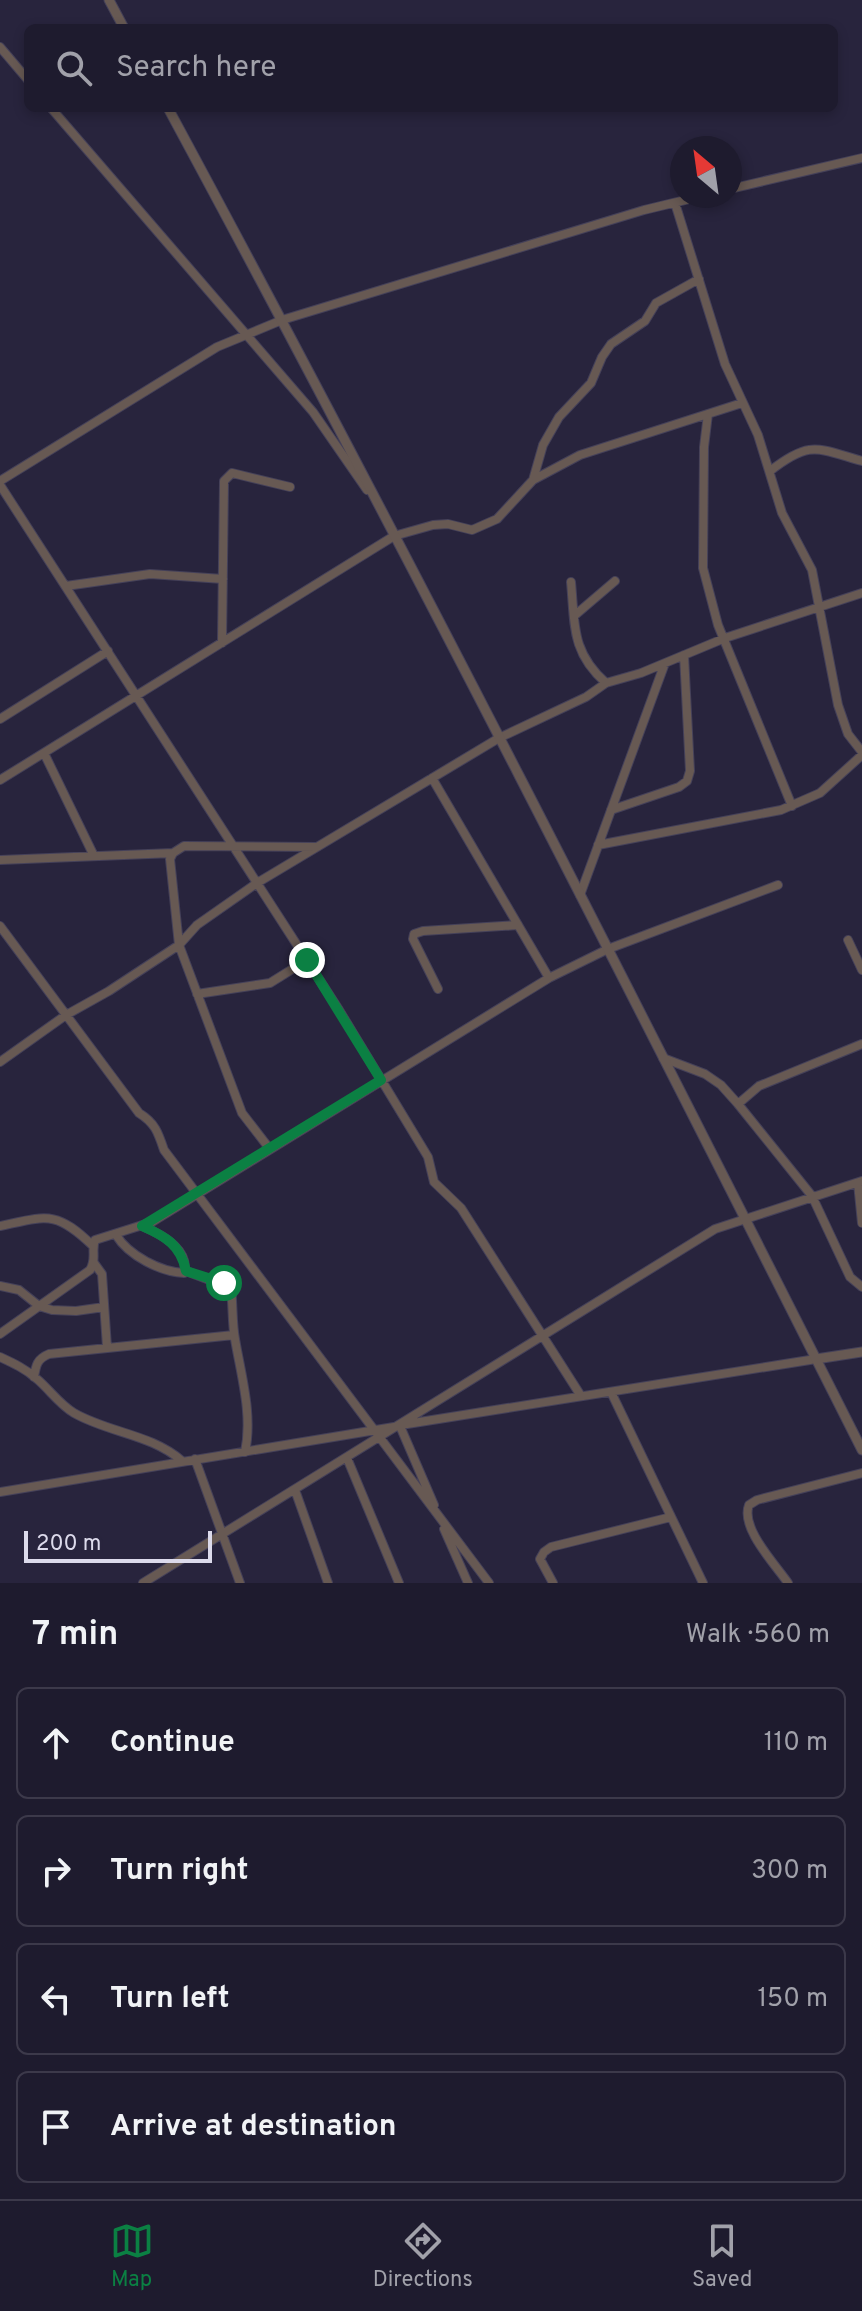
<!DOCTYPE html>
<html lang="en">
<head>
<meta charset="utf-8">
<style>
  body { margin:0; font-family:Overpass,sans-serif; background:#2b283a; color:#f1f3f6 }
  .compass { position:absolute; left:670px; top:136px; width:72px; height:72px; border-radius:50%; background:#1e1b2e; box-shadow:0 4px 12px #0003; rotate:331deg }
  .scale { position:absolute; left:24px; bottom:20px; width:188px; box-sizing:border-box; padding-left:8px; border:4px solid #dcdaeb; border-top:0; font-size:22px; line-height:28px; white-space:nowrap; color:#dcdaeb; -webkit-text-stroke:6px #28243d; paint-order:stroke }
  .stop { position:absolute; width:24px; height:24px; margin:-18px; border:6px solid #0b8043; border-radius:50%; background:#fff }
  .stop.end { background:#0b8043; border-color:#fff; box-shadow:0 2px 8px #0008 }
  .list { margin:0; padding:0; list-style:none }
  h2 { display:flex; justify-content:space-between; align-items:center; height:104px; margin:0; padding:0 32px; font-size:34px }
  h2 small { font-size:26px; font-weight:400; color:#a1a1aa }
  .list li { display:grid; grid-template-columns:52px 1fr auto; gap:24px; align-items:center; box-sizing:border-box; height:112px; margin:0 16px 16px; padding:0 16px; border:2px solid #3c394a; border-radius:12px }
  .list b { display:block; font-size:30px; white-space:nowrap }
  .list em { font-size:26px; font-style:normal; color:#a1a1aa }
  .icon { flex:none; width:44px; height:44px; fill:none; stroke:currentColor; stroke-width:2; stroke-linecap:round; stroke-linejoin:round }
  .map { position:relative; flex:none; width:862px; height:1583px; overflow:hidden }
  .search { position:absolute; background:#1e1b2e; box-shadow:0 4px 12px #0003; left:24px; right:24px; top:24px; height:88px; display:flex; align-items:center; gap:20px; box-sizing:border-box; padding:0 28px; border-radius:12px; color:#a1a1aa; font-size:30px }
  .sheet { height:616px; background:#1e1b2e }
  nav { display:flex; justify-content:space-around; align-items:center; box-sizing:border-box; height:112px; border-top:2px solid #3c394a; background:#1e1b2e; font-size:22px; color:#a1a1aa }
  nav a { display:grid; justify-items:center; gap:4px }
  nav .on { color:#0b8043 }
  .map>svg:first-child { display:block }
</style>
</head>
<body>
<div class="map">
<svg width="862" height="1583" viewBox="0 0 862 1583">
  <rect width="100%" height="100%" fill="#28243d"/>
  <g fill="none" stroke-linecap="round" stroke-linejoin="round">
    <!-- minor casing -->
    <g stroke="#454159" stroke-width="10">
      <path id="minor" d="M0 47 28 80
        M51 108 313 412 367 490
        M730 189 862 158
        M675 203 725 364 758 435 782 513 812 570 838 705 848 734 862 752
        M708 414 704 447 703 568 718 625 792 806
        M770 471C810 440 816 448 862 461
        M533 480 543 445 559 417 591 383 602 357 611 344 645 321 656 303 699 279
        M0 481 217 347 282 320 644 210 702 196
        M0 485 339 1010 428 1157 434 1182 461 1208 581 1396
        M571 582C575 625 571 652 606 683
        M66 586 150 574 223 579
        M574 616 615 581
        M222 643 224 481 232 473 290 487
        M0 719 108 651
        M44 753 94 856
        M432 778 549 978
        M0 780 394 536 433 525 448 524 472 530 497 519 533 480 580 455 742 403
        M611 810 679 787 687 781 690 771 684 655
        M598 845 781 810 820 793 862 755
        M0 860 173 853
        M580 895 665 663
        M0 926 139 1113C155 1123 158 1132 164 1150L489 1583
        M848 940 862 970
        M438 989 413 939 414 934 423 931 518 925
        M197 994 270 983 307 960
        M663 1058 705 1074 721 1085 738 1104 812 1196 850 1277 862 1287
        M0 1062 66 1015 109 991 179 945 197 925 257 883 499 738 586 697 606 683 641 673 725 638 862 593
        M738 1104 759 1086 862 1044
        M269 1148 242 1113 179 945 170 859 173 853 184 846 317 847
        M858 1183 862 1223
        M0 1226C47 1216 56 1210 93 1246
        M116 1235C129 1256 161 1272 184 1273 190 1249 161 1234 142 1226
        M94 1263 102 1274 107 1347
        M186 1271 231 1288C233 1305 232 1323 235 1339 241 1375 253 1415 245 1452
        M0 1286 19 1290 39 1306 52 1310 76 1311 104 1307
        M0 1334 90 1270C97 1259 91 1250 95 1240L152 1222 549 978 608 949 778 885
        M0 1357C13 1363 26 1369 37 1379 50 1390 59 1404 74 1413 109 1433 151 1434 182 1461
        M34 1377C36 1365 37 1359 49 1354L234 1335
        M611 1392 703 1583
        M407 1424 816 1359
        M400 1426 434 1505
        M347 1458 399 1583
        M195 1459 240 1583
        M295 1490 328 1583
        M0 1492 394 1427
        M444 1529 468 1583
        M143 1583 715 1229 862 1181
        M553 1583 540 1559 544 1552 551 1547 671 1517
        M788 1583C775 1564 740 1528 749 1505L757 1500 862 1473"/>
    </g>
    <!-- tertiary casing -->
    <g stroke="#454159" stroke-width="11">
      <path id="tertiary" d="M109 0 124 28
        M168 108C407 551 635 1000 862 1450
        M816 1359 862 1352"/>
    </g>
    <!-- minor -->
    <use href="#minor" stroke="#675953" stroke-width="8"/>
    <!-- tertiary -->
    <use href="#tertiary" stroke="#675953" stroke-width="9"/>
  </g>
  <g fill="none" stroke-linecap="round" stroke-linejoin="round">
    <!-- route -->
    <path stroke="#0b8043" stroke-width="10" d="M224 1283 186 1271C181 1245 165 1236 142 1226L381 1080 307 960"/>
  </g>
</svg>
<svg class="compass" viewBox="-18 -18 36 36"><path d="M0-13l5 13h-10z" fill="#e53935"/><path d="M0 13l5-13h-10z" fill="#a1a1aa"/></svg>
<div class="scale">200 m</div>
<div class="stop" style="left:224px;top:1283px"></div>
<div class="stop end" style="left:307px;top:960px"></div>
<div class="search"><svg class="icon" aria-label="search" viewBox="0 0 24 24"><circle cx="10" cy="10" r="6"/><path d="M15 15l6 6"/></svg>Search here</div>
</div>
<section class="sheet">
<h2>7 min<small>Walk · 560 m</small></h2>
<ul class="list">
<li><svg class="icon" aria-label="ahead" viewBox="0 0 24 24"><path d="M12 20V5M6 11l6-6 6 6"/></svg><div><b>Continue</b></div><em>110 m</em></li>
<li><svg class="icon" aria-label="right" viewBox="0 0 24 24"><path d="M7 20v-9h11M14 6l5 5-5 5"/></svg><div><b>Turn right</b></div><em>300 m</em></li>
<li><svg class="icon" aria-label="left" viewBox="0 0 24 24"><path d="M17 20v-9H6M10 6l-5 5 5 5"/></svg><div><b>Turn left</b></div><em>150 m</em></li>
<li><svg class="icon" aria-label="arrive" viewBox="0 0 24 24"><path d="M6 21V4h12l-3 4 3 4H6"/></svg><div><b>Arrive at destination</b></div></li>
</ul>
</section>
<nav>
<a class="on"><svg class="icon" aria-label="map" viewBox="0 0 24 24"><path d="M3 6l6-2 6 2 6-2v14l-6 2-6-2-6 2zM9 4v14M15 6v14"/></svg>Map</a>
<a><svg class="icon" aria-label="directions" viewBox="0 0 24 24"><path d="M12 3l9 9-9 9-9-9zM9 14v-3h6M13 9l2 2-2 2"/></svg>Directions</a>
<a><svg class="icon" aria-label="saved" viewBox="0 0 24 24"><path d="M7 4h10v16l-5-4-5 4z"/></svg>Saved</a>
</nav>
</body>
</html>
